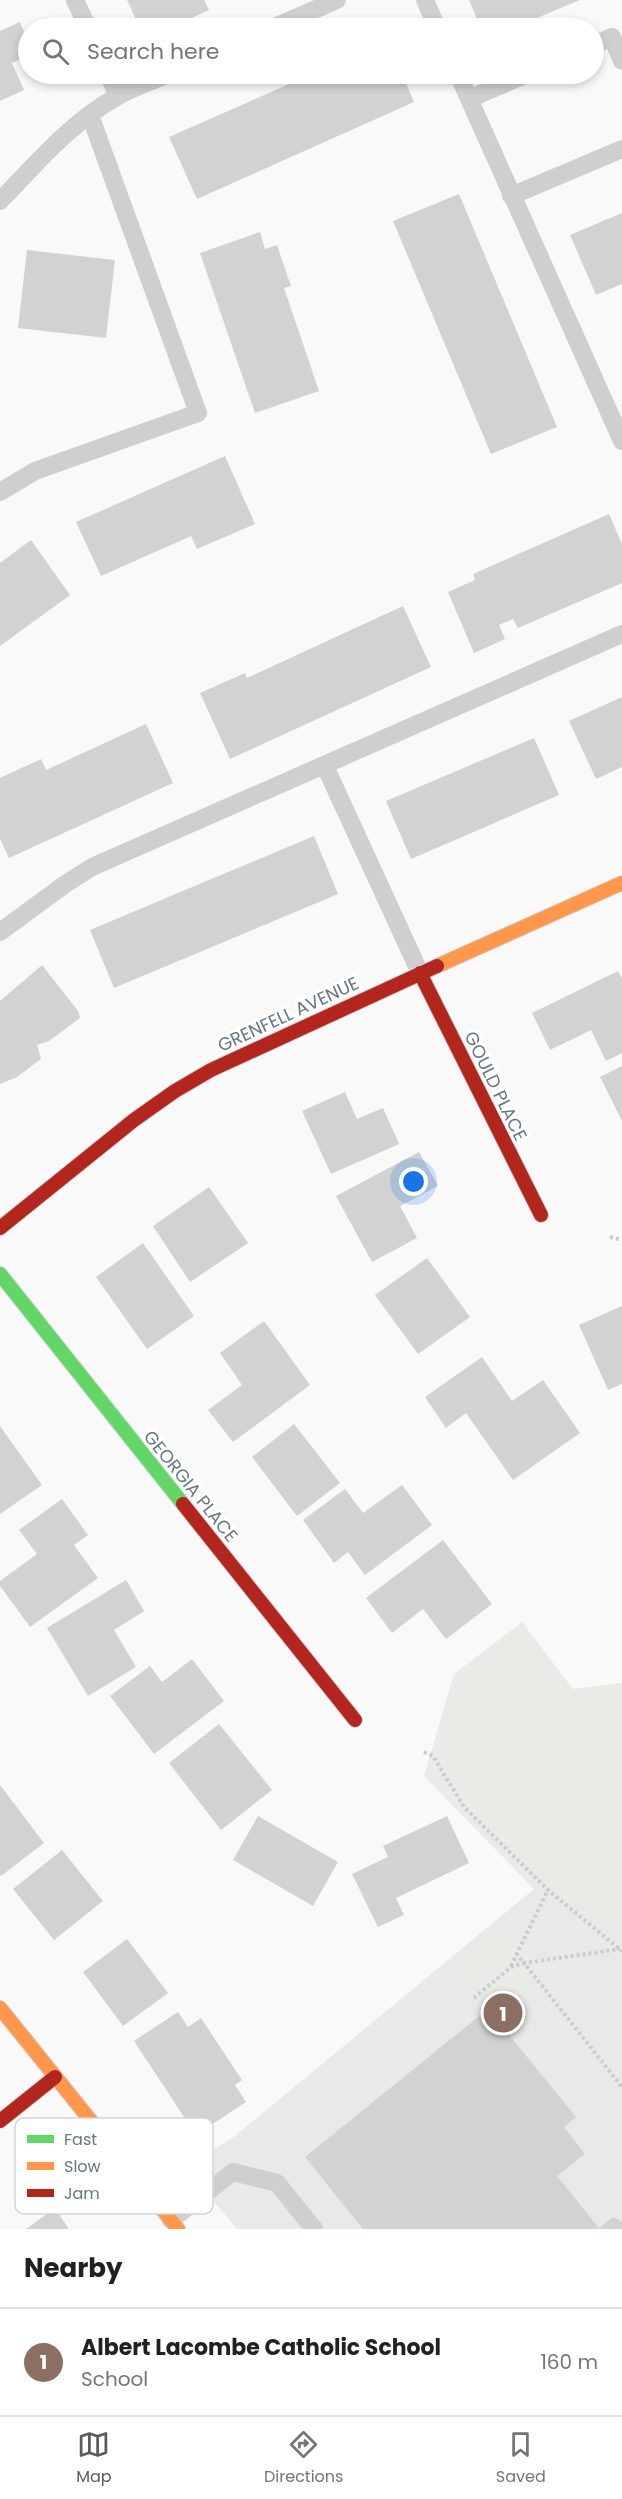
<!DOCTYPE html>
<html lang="en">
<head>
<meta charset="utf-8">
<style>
  body { margin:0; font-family:Poppins,sans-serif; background:#f6f6f6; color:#202124 }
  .you { position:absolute; left:414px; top:1182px; width:21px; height:21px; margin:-15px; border:4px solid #fff; border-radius:50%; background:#1a73e8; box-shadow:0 0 0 9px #1a73e833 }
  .badge { display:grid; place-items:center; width:39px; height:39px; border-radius:50%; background:#565c61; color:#fff; font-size:20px; font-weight:700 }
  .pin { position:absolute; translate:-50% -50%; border:3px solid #fff; box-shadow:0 2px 6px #0006 }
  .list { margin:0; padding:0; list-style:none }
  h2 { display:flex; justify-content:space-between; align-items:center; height:78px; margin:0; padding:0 24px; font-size:26px }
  h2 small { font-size:20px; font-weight:400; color:#757577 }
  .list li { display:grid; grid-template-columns:39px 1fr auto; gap:18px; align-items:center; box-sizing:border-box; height:108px; padding:0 24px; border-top:2px solid #e0e0e0 }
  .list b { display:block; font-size:22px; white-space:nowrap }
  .list p { margin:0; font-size:20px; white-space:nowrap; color:#757577 }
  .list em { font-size:20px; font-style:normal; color:#757577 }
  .icon { flex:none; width:33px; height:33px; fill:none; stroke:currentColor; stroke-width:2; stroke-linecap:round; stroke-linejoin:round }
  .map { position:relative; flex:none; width:622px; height:2229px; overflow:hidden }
  .search { position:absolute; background:#fff; box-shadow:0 3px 9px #0003; left:18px; right:18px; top:18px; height:66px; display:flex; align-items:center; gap:15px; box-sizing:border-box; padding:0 21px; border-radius:33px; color:#757577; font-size:22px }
  .sheet { height:186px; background:#fff }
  nav { display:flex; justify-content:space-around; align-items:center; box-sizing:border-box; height:84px; border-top:2px solid #e0e0e0; background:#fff; font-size:16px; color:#757577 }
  nav a { display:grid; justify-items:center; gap:3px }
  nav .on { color:#565c61 }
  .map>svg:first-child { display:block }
</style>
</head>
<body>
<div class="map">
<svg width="622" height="2229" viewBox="0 0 622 2229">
  <rect width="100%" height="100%" fill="#f9f9f9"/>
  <!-- built -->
  <path fill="#e8e9e9" d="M622 1817V2229H237L186 2168 235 2136 534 1889 603 1828Z"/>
  <!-- green -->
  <path fill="#e8ebe6" d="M522 1622 573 1689 622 1683V1926L579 1902 534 1889 424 1776 454 1674Z
    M510 1925 548 1973 498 2012 461 1964Z"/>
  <!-- building -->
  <path fill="#d0d2d3" d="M127 0H204L209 10 170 28H140Z
    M469 0H580L513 28H481Z
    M20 22 28 41V56L12 63 24 90 0 101V31Z
    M312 74H402L414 102 197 199 169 137Z
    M459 194 557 427 491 454 393 221Z
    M622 213V284L596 295 570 235Z
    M260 232 265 249 277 245 291 286 284 288 319 391 255 413 200 253Z
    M27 250 115 260 106 338 18 328Z
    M225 456 255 524 197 549 191 536 101 576 76 522Z
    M609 514 622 544V583L518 628 513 619 499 625 505 639 474 653 448 592 475 580 473 574Z
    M31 540 70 595 0 646V563Z
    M403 606 431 667 230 759 200 693 245 673 247 678Z
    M622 697V767L596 779 569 721Z
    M146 724 173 783 9 858 0 839V778L41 759 46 770Z
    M534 738 559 795 411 859 386 801Z
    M314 836 338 894 114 988 90 930Z
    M42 965 78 1011 80 1018 49 1041 37 1045 41 1059 17 1077 0 1084V1001Z
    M618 971 622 979V1053L606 1061 591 1030 550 1050 532 1013Z
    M622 1066V1121L600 1077Z
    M345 1092 357 1119 383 1108 399 1144 331 1174 302 1111Z
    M419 1152 438 1186 400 1206 417 1238 372 1262 336 1196Z
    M209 1187 248 1243 190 1282 153 1226Z
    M143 1243 194 1316 147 1349 96 1277Z
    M427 1258 470 1317 418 1354 375 1295Z
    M622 1306V1384L608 1390 579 1325Z
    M264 1321 310 1385 233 1442 208 1410 242 1385 220 1353Z
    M482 1357 512 1401 543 1380 580 1433 513 1480 466 1413 446 1428 425 1397Z
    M294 1424 340 1483 297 1516 252 1457Z
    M0 1426 42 1485 0 1514Z
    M402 1485 432 1525 365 1575 348 1552 334 1563 303 1520 345 1489 363 1513Z
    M62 1499 88 1535 74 1545 98 1578 30 1627 0 1586V1581L37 1554 19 1530Z
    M443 1540 492 1604 446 1639 423 1609 392 1633 366 1598Z
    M126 1580 144 1611 114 1630 136 1667 88 1696 47 1628Z
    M192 1659 224 1701 154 1754 110 1696 150 1666 162 1682Z
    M219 1724 272 1790 221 1830 169 1763Z
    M0 1785 44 1843 1 1876 0 1874Z
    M258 1816 338 1862 313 1906 233 1860Z
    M447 1816 469 1863 396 1898 404 1915 378 1927 352 1874 388 1857 383 1846Z
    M62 1850 103 1901 54 1940 13 1889Z
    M127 1939 168 1993 123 2026 83 1972Z
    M488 2009 576 2117 564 2127 585 2154 557 2176 599 2228 613 2217 622 2222V2229H363L305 2157Z
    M178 2012 188 2027 201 2018 242 2080 235 2085 246 2102 196 2135 134 2041Z
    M55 2208 69 2229H26Z"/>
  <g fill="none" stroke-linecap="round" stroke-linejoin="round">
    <!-- fast casing -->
    <g stroke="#d5d6d7" stroke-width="16">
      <path id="fast" d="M0 1274 183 1504"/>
    </g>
    <!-- slow casing -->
    <g stroke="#d5d6d7" stroke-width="16">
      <path id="slow" d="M437 966 622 883
        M0 2008 178 2229"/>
    </g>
    <!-- jam casing -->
    <g stroke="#d5d6d7" stroke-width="16">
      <path id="jam" d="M420 973 541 1215
        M0 1228 134 1120 175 1091 211 1070 437 966
        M183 1504 355 1720
        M0 2121 55 2077"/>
    </g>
    <!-- path -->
    <path stroke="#cbcccd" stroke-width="4" stroke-dasharray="3 3" stroke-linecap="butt" d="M610 1237 622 1240
      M424 1752 433 1756 464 1807 548 1890 622 1951
      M516 1953 524 1963 620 1949
      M511 1966 548 1890
      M474 1998 511 1967 524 1963 622 2087"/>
    <!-- lane -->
    <path stroke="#cecfd0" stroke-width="18" d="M75 0 88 28
      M425 0 437 28
      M272 28 337 0
      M594 45 612 37 622 61
      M108 74 118 96
      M458 74 622 441
      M469 99 527 74
      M511 196 622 149
      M0 201C36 164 71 122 118 96 134 87 152 81 169 74
      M0 492 35 471 198 413 90 115
      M325 766 420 973
      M0 932 64 885 92 867 622 634
      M171 2220 233 2172 277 2183 314 2229"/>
    <!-- fast -->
    <use href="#fast" stroke="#63d668" stroke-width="14"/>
    <!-- slow -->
    <use href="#slow" stroke="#ff974d" stroke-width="14"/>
    <!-- jam -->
    <use href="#jam" stroke="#b3261e" stroke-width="14"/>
  </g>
  <g text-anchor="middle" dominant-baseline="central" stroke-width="6" stroke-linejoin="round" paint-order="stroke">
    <!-- street labels -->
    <g font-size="18" fill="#657683" stroke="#fff">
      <text transform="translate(288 1014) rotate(-25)">GRENFELL AVENUE</text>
      <text transform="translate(496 1086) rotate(64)">GOULD PLACE</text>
      <text transform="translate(191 1486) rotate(51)">GEORGIA PLACE</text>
    </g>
  </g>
  <!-- legend -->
  <rect x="15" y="2118" width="198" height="96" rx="9" fill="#fff" stroke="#d1d6da" stroke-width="1.5"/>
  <rect x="27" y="2135" width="27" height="8" fill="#63d668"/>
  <rect x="27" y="2162" width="27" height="8" fill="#ff974d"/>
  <rect x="27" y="2189" width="27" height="8" fill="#b3261e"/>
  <g font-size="16" fill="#657683">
    <text x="64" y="2145">Fast</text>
    <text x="64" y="2172">Slow</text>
    <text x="64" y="2199">Jam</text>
  </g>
</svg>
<div class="you"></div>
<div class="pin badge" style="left:503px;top:2013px;background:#8d6e63">1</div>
<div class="search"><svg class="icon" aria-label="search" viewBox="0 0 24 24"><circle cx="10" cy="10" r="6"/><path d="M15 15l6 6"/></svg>Search here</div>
</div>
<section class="sheet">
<h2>Nearby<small></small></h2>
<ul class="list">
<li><span class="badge" style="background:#8d6e63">1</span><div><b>Albert Lacombe Catholic School</b><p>School</p></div><em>160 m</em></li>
</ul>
</section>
<nav>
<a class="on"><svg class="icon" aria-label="map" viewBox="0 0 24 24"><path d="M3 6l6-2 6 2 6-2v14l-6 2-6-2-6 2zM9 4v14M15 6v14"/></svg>Map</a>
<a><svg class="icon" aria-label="directions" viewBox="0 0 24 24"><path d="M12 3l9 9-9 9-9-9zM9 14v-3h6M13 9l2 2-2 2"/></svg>Directions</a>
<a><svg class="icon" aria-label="saved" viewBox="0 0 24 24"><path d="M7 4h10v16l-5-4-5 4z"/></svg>Saved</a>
</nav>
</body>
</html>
